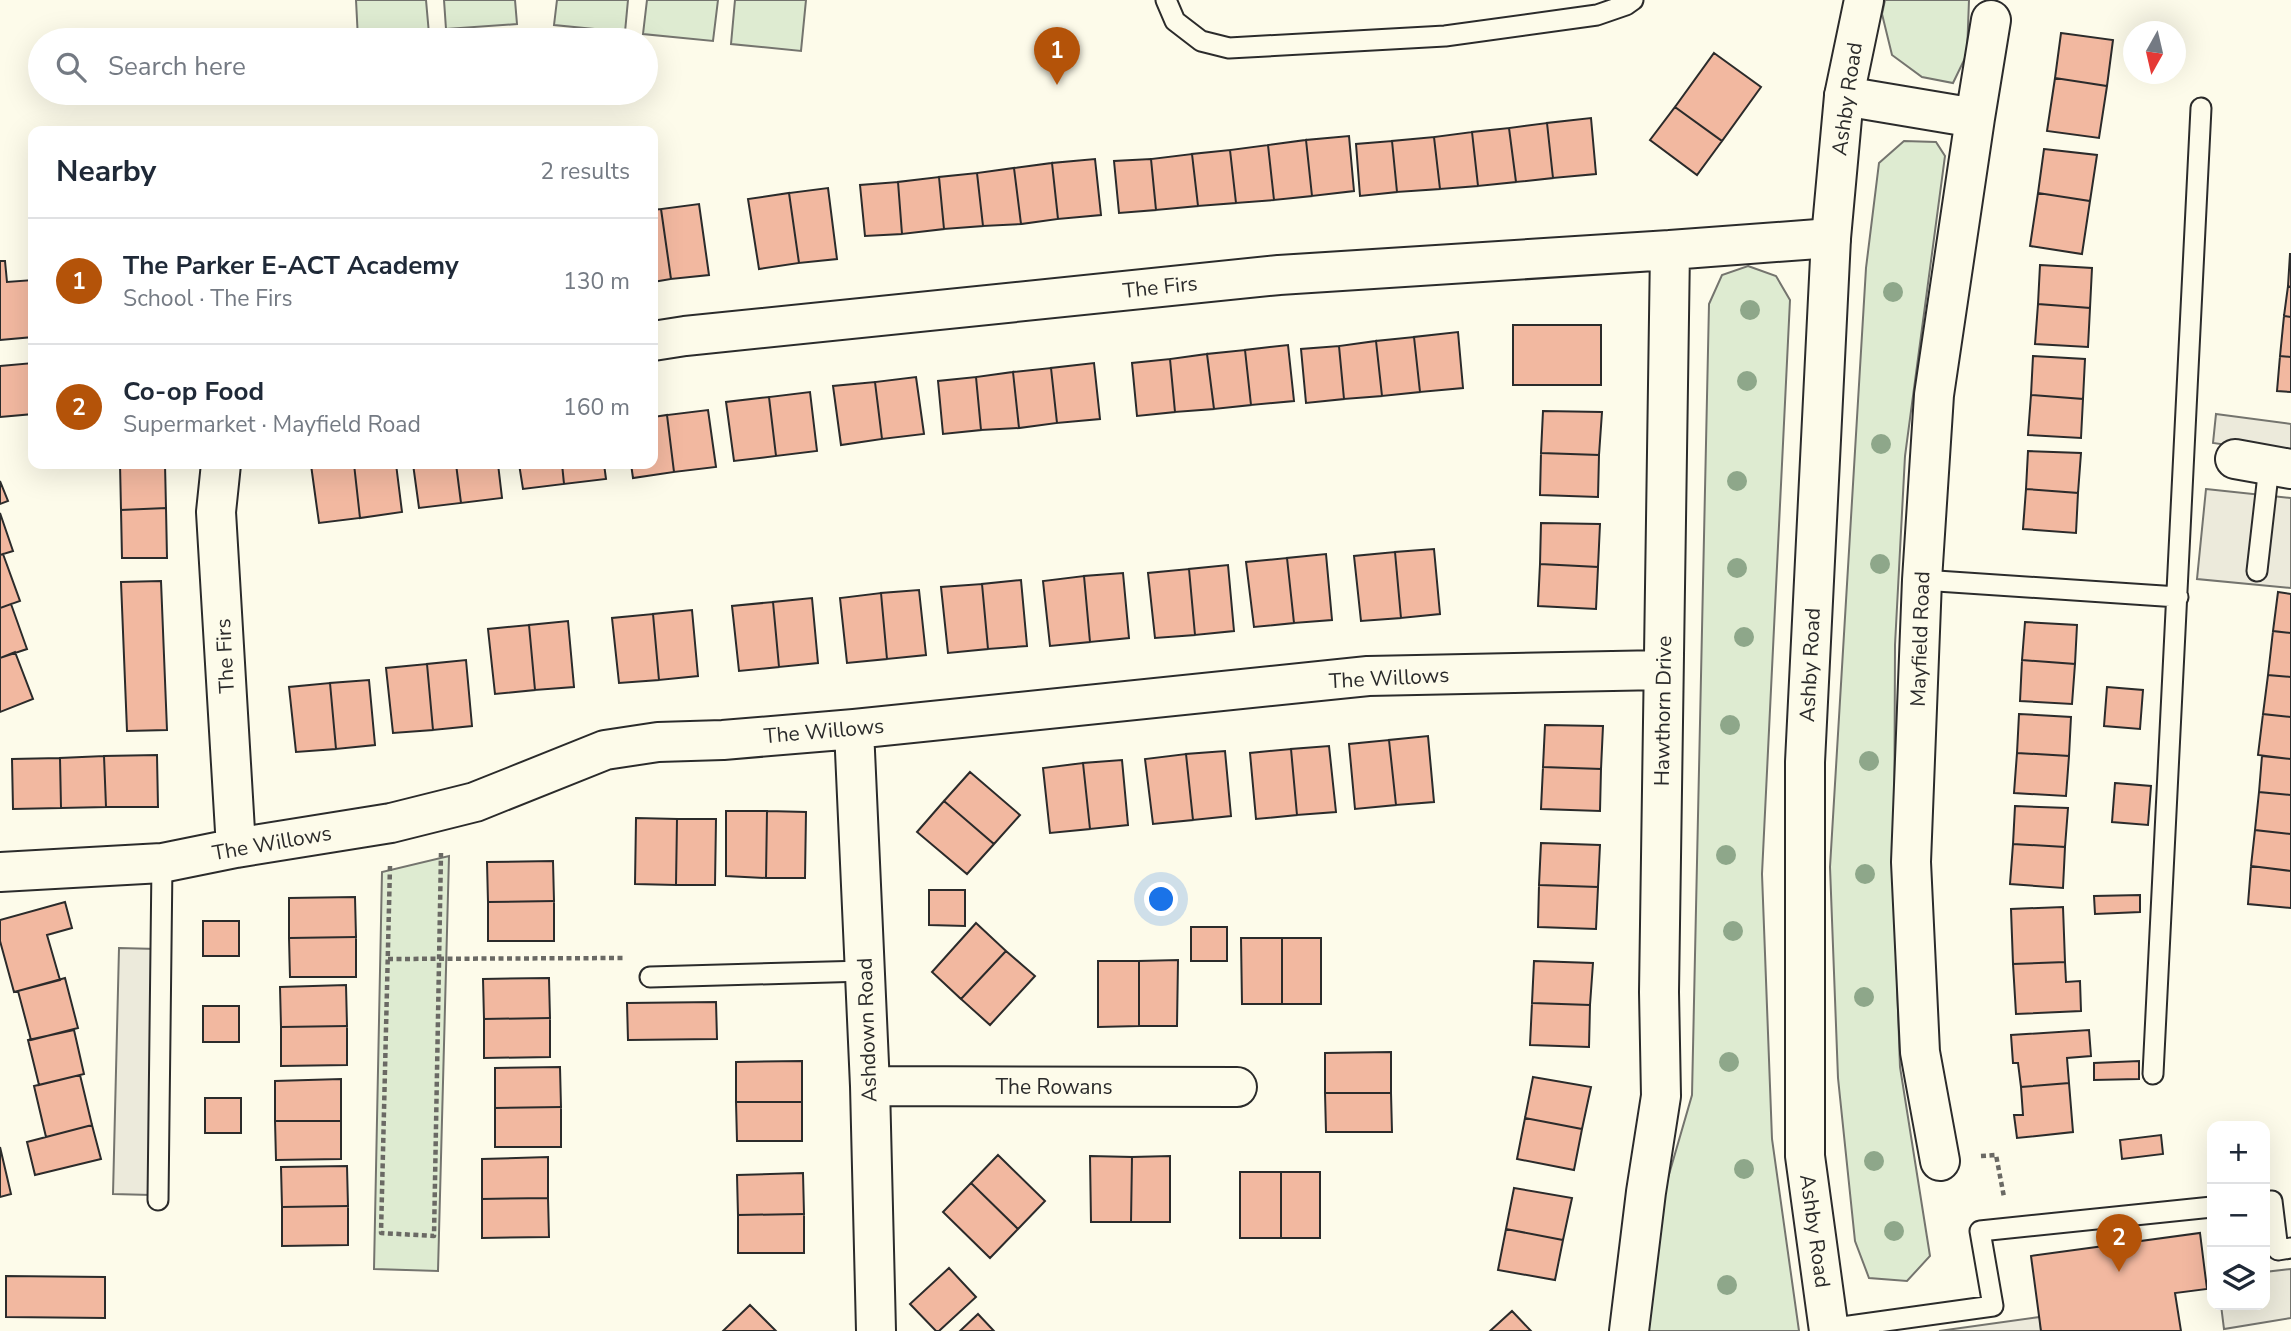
<!DOCTYPE html>
<html lang="en">
<head>
<meta charset="utf-8">
<style>
  body { margin:0; font-family:"Nunito Sans",sans-serif; background:#f6f6f7; color:#1f2937 }
  .controls { position:absolute; right:21px; bottom:21px; display:grid; overflow:hidden; border-radius:14px; box-shadow:0 7px 28px #0002 }
  .controls button { width:63px; height:63px; display:grid; place-items:center; padding:0; border:0; border-bottom:2px solid #e0e1e3; background:#fff; color:#1f2937; font:35px sans-serif }
  .compass { position:absolute; left:2123px; top:21px; width:63px; height:63px; border-radius:50%; background:#fff; box-shadow:0 7px 28px #0002; rotate:188deg }
  .you { position:absolute; left:1162px; top:900px; width:24px; height:24px; margin:-18px; border:5px solid #fff; border-radius:50%; background:#1a73e8; box-shadow:0 0 0 10px #1a73e833 }
  .badge { display:grid; place-items:center; width:46px; height:46px; border-radius:50%; background:#b45309; color:#fff; font-size:23px; font-weight:700 }
  .pin { position:absolute; translate:-50% -58px; filter:drop-shadow(0 2px 4px #0008) }
  .pin::after { content:''; position:absolute; top:37px; width:24px; height:21px; background:inherit; clip-path:polygon(0 0,100% 0,50% 100%) }
  .list { margin:0; padding:0; list-style:none }
  h2 { display:flex; justify-content:space-between; align-items:center; height:91px; margin:0; padding:0 28px; font-size:30px }
  h2 small { font-size:23px; font-weight:400; color:#747a83 }
  .list li { display:grid; grid-template-columns:46px 1fr auto; gap:21px; align-items:center; box-sizing:border-box; height:126px; padding:0 28px; border-top:2px solid #e0e1e3 }
  .list b { display:block; font-size:26px; white-space:nowrap }
  .list p { margin:0; font-size:23px; white-space:nowrap; color:#747a83 }
  .list em { font-size:23px; font-style:normal; color:#747a83 }
  .icon { flex:none; width:38px; height:38px; fill:none; stroke:currentColor; stroke-width:2; stroke-linecap:round; stroke-linejoin:round }
  .map { position:relative; flex:none; width:2291px; height:1331px; overflow:hidden }
  .search { position:absolute; background:#fff; box-shadow:0 7px 28px #0002; left:28px; top:28px; width:630px; height:77px; display:flex; align-items:center; gap:18px; box-sizing:border-box; padding:0 24px; border-radius:38px; color:#747a83; font-size:26px }
  .panel { position:absolute; background:#fff; box-shadow:0 7px 28px #0002; left:28px; top:126px; width:630px; height:343px; border-radius:14px }
  .map>svg:first-child { display:block }
</style>
</head>
<body>
<div class="map">
<svg width="2291" height="1331" viewBox="0 0 2291 1331">
  <rect width="100%" height="100%" fill="#fdfbea"/>
  <!-- green -->
  <path fill="#deebd1" stroke="#74746e" stroke-width="2" d="M356 0H426L429 34 358 39Z
    M444 0H515L517 24 446 29Z
    M557 0H628L625 32 554 25Z
    M647 0H718L713 41 643 34Z
    M735 0H806L801 51 731 44Z
    M1885 0H1969L1967 54 1953 83 1922 77 1892 55 1882 14Z
    M1904 141 1936 142 1945 156 1905 456 1895 645 1894 894 1900 1067 1930 1256 1907 1281 1869 1278 1855 1241 1838 1078 1830 867 1866 268 1879 163Z
    M1748 266 1776 276 1790 300 1762 874 1772 1139 1799 1331H1648L1659 1209 1692 1095 1709 304 1722 275Z
    M449 856 438 1271 374 1269 382 872Z"/>
  <!-- parking -->
  <path fill="#eceadb" stroke="#74746e" stroke-width="2" d="M2216 414 2291 424V454L2213 443Z
    M2206 489 2291 498V588L2197 579Z
    M119 948 157 949 151 1195 113 1194Z
    M2291 1269V1318L2224 1329 2221 1305H2265V1272Z
    M2040 1317 2041 1331H1939Z"/>
  <!-- building -->
  <path fill="#f2b8a0" stroke="#2b2b2b" stroke-width="2" d="M2061 33 2113 40 2107 86 2055 78Z
    M1714 53 1761 87 1722 141 1675 107Z
    M2055 78 2107 86 2099 138 2047 131Z
    M1675 107 1722 141 1697 175 1650 140Z
    M1591 118 1596 174 1553 178 1547 123Z
    M1547 123 1553 178 1516 182 1509 128Z
    M1509 128 1516 182 1478 186 1472 132Z
    M1472 132 1478 186 1440 189 1434 137Z
    M1349 136 1354 191 1312 196 1306 140Z
    M1434 137 1440 189 1397 192 1392 141Z
    M1306 140 1312 196 1274 200 1268 145Z
    M1392 141 1397 192 1360 196 1356 144Z
    M1268 145 1274 200 1236 203 1230 150Z
    M2044 149 2097 155 2090 201 2038 193Z
    M1230 150 1236 203 1198 206 1192 154Z
    M1192 154 1198 206 1156 210 1151 159Z
    M1095 159 1101 215 1058 219 1052 163Z
    M1151 159 1156 210 1119 213 1114 161Z
    M1052 163 1058 219 1021 224 1014 168Z
    M1014 168 1021 224 983 226 977 173Z
    M977 173 983 226 944 229 939 177Z
    M939 177 944 229 902 234 898 182Z
    M898 182 902 234 865 236 860 185Z
    M828 188 837 259 799 263 789 193Z
    M789 193 799 263 759 269 748 199Z
    M2038 193 2090 201 2082 254 2030 246Z
    M699 204 709 275 671 279 661 209Z
    M661 209 671 279 653 282V210Z
    M2290 254H2291V287L2288 286Z
    M0 261H5L7 282 33 280V337L0 340Z
    M2040 265 2092 268 2090 308 2038 304Z
    M2288 286 2291 287V317L2284 316Z
    M2038 304 2090 308 2088 347 2035 344Z
    M2284 316 2291 317V357L2280 356Z
    M1513 325H1601V385H1513Z
    M1458 332 1463 388 1420 392 1414 337Z
    M1414 337 1420 392 1382 396 1376 341Z
    M1376 341 1382 396 1344 399 1339 346Z
    M1288 345 1294 401 1251 405 1245 350Z
    M1339 346 1344 399 1306 403 1301 349Z
    M1245 350 1251 405 1214 409 1207 354Z
    M1207 354 1214 409 1175 412 1170 359Z
    M2033 356 2085 359 2083 399 2031 395Z
    M2280 356 2291 357V392L2277 391Z
    M1170 359 1175 412 1137 416 1132 363Z
    M33 363V414L0 417V366Z
    M1094 363 1100 419 1057 423 1051 368Z
    M1051 368 1057 423 1019 428 1013 372Z
    M1013 372 1019 428 981 430 976 377Z
    M916 377 924 434 882 439 875 382Z
    M976 377 981 430 943 434 938 381Z
    M875 382 882 439 841 445 833 386Z
    M810 392 817 451 776 456 769 397Z
    M2031 395 2083 399 2081 438 2028 435Z
    M769 397 776 456 734 461 726 402Z
    M708 410 716 467 674 472 667 415Z
    M1543 411 1602 412 1599 455 1541 453Z
    M667 415 674 472 633 478 631 464H653V417Z
    M2028 451 2081 453 2078 493 2026 489Z
    M1541 453 1599 455 1598 497 1540 495Z
    M120 464H165L166 508 121 510Z
    M354 464 360 518 319 523 311 465Z
    M354 464H396L402 512 360 518Z
    M413 464H456L461 503 419 508Z
    M456 464H498L502 498 461 503Z
    M519 464H562L564 484 523 489Z
    M562 464H604L606 479 564 484Z
    M0 481 8 501 0 504Z
    M2026 489 2078 493 2076 533 2023 529Z
    M166 508 167 558H122L121 510Z
    M0 513 13 551 0 555Z
    M1541 523 1600 524 1598 567 1540 564Z
    M1434 549 1440 614 1401 618 1395 552Z
    M1395 552 1401 618 1361 621 1354 556Z
    M3 554 20 601 0 608V555Z
    M1326 554 1332 620 1294 623 1287 558Z
    M1287 558 1294 623 1254 627 1246 562Z
    M1540 564 1598 567 1596 609 1538 606Z
    M1228 565 1234 631 1195 635 1189 569Z
    M1189 569 1195 635 1155 638 1148 573Z
    M1123 573 1129 638 1090 642 1084 576Z
    M1084 576 1090 642 1050 646 1043 581Z
    M1021 580 1027 646 988 649 982 584Z
    M161 581 167 730 127 731 121 582Z
    M982 584 988 649 948 653 941 587Z
    M919 590 926 655 887 659 881 593Z
    M2278 592 2291 594V633L2273 631Z
    M881 593 887 659 847 663 840 598Z
    M812 598 818 663 779 667 773 602Z
    M773 602 779 667 739 671 732 606Z
    M11 604 27 649 0 658V608Z
    M692 610 698 676 659 680 653 614Z
    M653 614 659 680 619 683 612 618Z
    M568 621 574 687 535 690 529 625Z
    M2025 622 2077 625 2075 664 2022 660Z
    M529 625 535 690 495 694 488 629Z
    M2273 631 2291 633V677L2268 675Z
    M15 652 33 699 0 712V658Z
    M466 660 472 726 433 730 427 664Z
    M2022 660 2075 664 2072 704 2020 701Z
    M427 664 433 730 393 733 386 668Z
    M2268 675 2291 677V717L2263 714Z
    M369 680 375 745 336 749 330 683Z
    M330 683 336 749 296 752 289 687Z
    M2107 687 2143 690 2140 729 2104 726Z
    M2019 714 2071 717 2069 756 2017 753Z
    M2263 714 2291 717V759L2258 755Z
    M1545 725 1603 726 1601 769 1543 767Z
    M1428 736 1434 802 1396 805 1389 740Z
    M1389 740 1396 805 1355 809 1349 744Z
    M1329 746 1336 812 1297 815 1291 749Z
    M1291 749 1297 815 1256 819 1250 753Z
    M1225 751 1231 816 1193 820 1186 754Z
    M2017 753 2069 756 2066 796 2014 793Z
    M1186 754 1193 820 1153 824 1145 759Z
    M157 755 158 807H106L104 756Z
    M104 756 106 807 61 808 60 758Z
    M2262 756 2291 759V795L2259 792Z
    M60 758 61 808 13 809 12 759Z
    M1122 760 1128 825 1090 829 1083 763Z
    M1083 763 1090 829 1050 833 1043 768Z
    M1543 767 1601 769 1600 811 1541 809Z
    M970 772 1020 815 994 844 944 801Z
    M2115 783 2151 786 2148 825 2112 822Z
    M2259 792 2291 795V834L2255 830Z
    M944 801 994 844 967 874 917 832Z
    M2015 806 2068 808 2065 847 2013 844Z
    M726 811H767L766 878 726 876Z
    M767 811 806 812 805 878H766Z
    M636 818 677 819 676 885 635 884Z
    M677 819H716L715 885H676Z
    M2255 830 2291 834V871L2251 866Z
    M1541 843 1600 845 1598 887 1539 885Z
    M2013 844 2065 847 2063 888 2010 884Z
    M553 861 554 901 488 902 487 862Z
    M2251 866 2291 871V908L2248 904Z
    M1539 885 1598 887 1596 929 1538 927Z
    M929 890H965V926L929 925Z
    M2140 895V912L2095 914 2094 896Z
    M355 897 356 937 289 938V898Z
    M554 901V941H488V902Z
    M65 902 72 928 47 935 60 980 14 992 0 941V920Z
    M2063 907 2065 962 2013 964 2011 909Z
    M203 921H239V956H203Z
    M976 923 1006 951 961 999 932 972Z
    M1191 927H1227V961H1191Z
    M356 937V977H290L289 938Z
    M1241 938H1282V1004H1242Z
    M1282 938H1321V1004H1282Z
    M1006 951 1035 976 990 1025 961 999Z
    M1178 960 1177 1026H1139V961Z
    M1098 961H1139V1026L1098 1027Z
    M1534 961 1593 963 1590 1005 1532 1003Z
    M2065 962 2066 982 2080 981 2081 1011 2016 1014 2013 964Z
    M65 978 78 1028 31 1040 18 991Z
    M549 978 550 1018 484 1019 483 979Z
    M346 985 347 1026 281 1027 280 987Z
    M716 1002 717 1039 628 1040 627 1003Z
    M1532 1003 1590 1005 1589 1047 1530 1045Z
    M203 1006H239V1042H203Z
    M550 1018V1057L484 1058V1019Z
    M347 1026V1065L281 1066V1027Z
    M74 1030 84 1074 39 1085 28 1040Z
    M2089 1030 2091 1056 2067 1058 2069 1083 2021 1087 2018 1063H2013L2011 1035Z
    M1391 1052V1093H1325V1053Z
    M802 1061V1102H736V1062Z
    M2139 1061V1079L2094 1080V1063Z
    M560 1067 561 1107 495 1108V1068Z
    M80 1075 92 1125 46 1137 34 1086Z
    M1533 1077 1591 1087 1582 1129 1525 1118Z
    M341 1079V1121H275V1081Z
    M2069 1083 2073 1132 2017 1138 2014 1115H2023L2021 1087Z
    M1325 1093H1391L1392 1132H1326Z
    M205 1098H241V1133H205Z
    M736 1102H802V1141H737Z
    M561 1107V1147H495V1108Z
    M1525 1118 1582 1129 1574 1170 1517 1159Z
    M275 1121H341V1159L276 1160Z
    M92 1125 101 1159 35 1175 27 1142Z
    M2161 1135 2163 1154 2122 1159 2120 1140Z
    M0 1147 11 1194 0 1197Z
    M998 1155 1045 1201 1018 1229 971 1183Z
    M1090 1156 1132 1157 1131 1222H1091Z
    M1170 1156V1222H1131L1132 1157Z
    M548 1157V1198L482 1199V1159Z
    M347 1166 348 1206 282 1207 281 1167Z
    M1240 1172H1281V1238H1240Z
    M1281 1172H1320V1238H1281Z
    M803 1173 804 1214 738 1215 737 1175Z
    M971 1183 1018 1229 990 1258 943 1212Z
    M1514 1188 1572 1198 1563 1240 1506 1229Z
    M548 1198 549 1237 482 1238V1199Z
    M348 1206V1245L282 1246V1207Z
    M804 1214V1253H738V1215Z
    M1506 1229 1563 1240 1555 1280 1498 1270Z
    M2200 1233 2207 1289 2175 1293 2181 1331H2041L2031 1256Z
    M949 1268 976 1297 939 1331H936L910 1304Z
    M6 1276 105 1277V1318L6 1317Z
    M750 1305 776 1331H723Z
    M1512 1311 1531 1331H1490Z
    M978 1314 994 1331H960Z"/>
  <g fill="none" stroke-linecap="round" stroke-linejoin="round">
    <!-- service casing -->
    <g stroke="#2b2b2b" stroke-width="23">
      <path id="service" d="M1166 0 1175 21 1201 41 1229 48 1445 36 1597 15 1626 5 1633 0
        M2257 571 2269 466
        M1922 580 2178 597
        M650 977 865 971
        M2153 1074 2201 108
        M158 1200 162 863
        M2265 1202 2272 1201 2278 1250 2291 1248
        M1828 1329 1993 1306 1980 1231 2212 1207"/>
    </g>
    <!-- minor casing -->
    <g stroke="#2b2b2b" stroke-width="42">
      <path id="minor" d="M1844 96 1975 118 1934 395 1922 580 1911 862 1920 1052 1940 1161
        M1975 118 1991 20
        M653 341 685 336 1279 275 1670 250
        M2235 459 2291 469
        M221 464 216 512 236 848
        M854 729 870 1086 876 1331
        M0 872 162 863 236 848 391 823 475 802 605 750 658 742 723 740 854 729 1368 676 1663 670
        M870 1086 1237 1087
        M1629 1331 1646 1192 1661 1096 1659 992 1670 250 1831 238"/>
    </g>
    <!-- tertiary casing -->
    <g stroke="#2b2b2b" stroke-width="42">
      <path id="tertiary" d="M1829 1331 1805 1156V762L1831 238 1844 96 1864 0"/>
    </g>
    <!-- path -->
    <path stroke="#6a6964" stroke-width="4.5" stroke-dasharray="5 3.5" stroke-linecap="butt" d="M390 866 381 1233 434 1236 441 853
      M388 959 625 958
      M1981 1156 1996 1155 2004 1197"/>
    <!-- service -->
    <use href="#service" stroke="#fdfbea" stroke-width="19"/>
    <!-- minor -->
    <use href="#minor" stroke="#fdfbea" stroke-width="38"/>
    <!-- tertiary -->
    <use href="#tertiary" stroke="#fdfbea" stroke-width="38"/>
  </g>
  <!-- trees -->
  <g fill="#8ea78a">
    <circle cx="1893" cy="292" r="10"/>
    <circle cx="1750" cy="310" r="10"/>
    <circle cx="1747" cy="381" r="10"/>
    <circle cx="1881" cy="444" r="10"/>
    <circle cx="1737" cy="481" r="10"/>
    <circle cx="1880" cy="564" r="10"/>
    <circle cx="1737" cy="568" r="10"/>
    <circle cx="1744" cy="637" r="10"/>
    <circle cx="1730" cy="725" r="10"/>
    <circle cx="1869" cy="761" r="10"/>
    <circle cx="1726" cy="855" r="10"/>
    <circle cx="1865" cy="874" r="10"/>
    <circle cx="1733" cy="931" r="10"/>
    <circle cx="1864" cy="997" r="10"/>
    <circle cx="1729" cy="1062" r="10"/>
    <circle cx="1874" cy="1161" r="10"/>
    <circle cx="1744" cy="1169" r="10"/>
    <circle cx="1894" cy="1231" r="10"/>
    <circle cx="1727" cy="1285" r="10"/>
  </g>
  <g text-anchor="middle" dominant-baseline="central" stroke-width="5" stroke-linejoin="round" paint-order="stroke">
    <!-- street labels -->
    <g font-size="21" fill="#2b2b2b" stroke="#fdfbea">
      <text transform="translate(1847 99) rotate(-82)">Ashby Road</text>
      <text transform="translate(1160 287) rotate(-6)">The Firs</text>
      <text transform="translate(1920 639) rotate(-88)">Mayfield Road</text>
      <text transform="translate(225 656) rotate(-93)">The Firs</text>
      <text transform="translate(1810 665) rotate(-87)">Ashby Road</text>
      <text transform="translate(1389 678) rotate(-3)">The Willows</text>
      <text transform="translate(1663 711) rotate(-89)">Hawthorn Drive</text>
      <text transform="translate(824 731) rotate(-5)">The Willows</text>
      <text transform="translate(272 843) rotate(-10)">The Willows</text>
      <text transform="translate(867 1030) rotate(-92)">Ashdown Road</text>
      <text x="1054" y="1087">The Rowans</text>
      <text transform="translate(1815 1231) rotate(82)">Ashby Road</text>
    </g>
  </g>
</svg>
<div class="controls">
<button>+</button>
<button>−</button>
<button><svg class="icon" aria-label="layers" viewBox="0 0 24 24"><path d="M12 4l9 5-9 5-9-5zM3 14l9 5 9-5"/></svg></button>
</div>
<svg class="compass" viewBox="-18 -18 36 36"><path d="M0-13l5 13h-10z" fill="#e53935"/><path d="M0 13l5-13h-10z" fill="#747a83"/></svg>
<div class="you"></div>
<div class="pin badge" style="left:1057px;top:85px">1</div>
<div class="pin badge" style="left:2119px;top:1272px">2</div>
<div class="search"><svg class="icon" aria-label="search" viewBox="0 0 24 24"><circle cx="10" cy="10" r="6"/><path d="M15 15l6 6"/></svg>Search here</div>
<section class="panel">
<h2>Nearby<small>2 results</small></h2>
<ul class="list">
<li><span class="badge">1</span><div><b>The Parker E-ACT Academy</b><p>School · The Firs</p></div><em>130 m</em></li>
<li><span class="badge">2</span><div><b>Co-op Food</b><p>Supermarket · Mayfield Road</p></div><em>160 m</em></li>
</ul>
</section>
</div>
</body>
</html>
